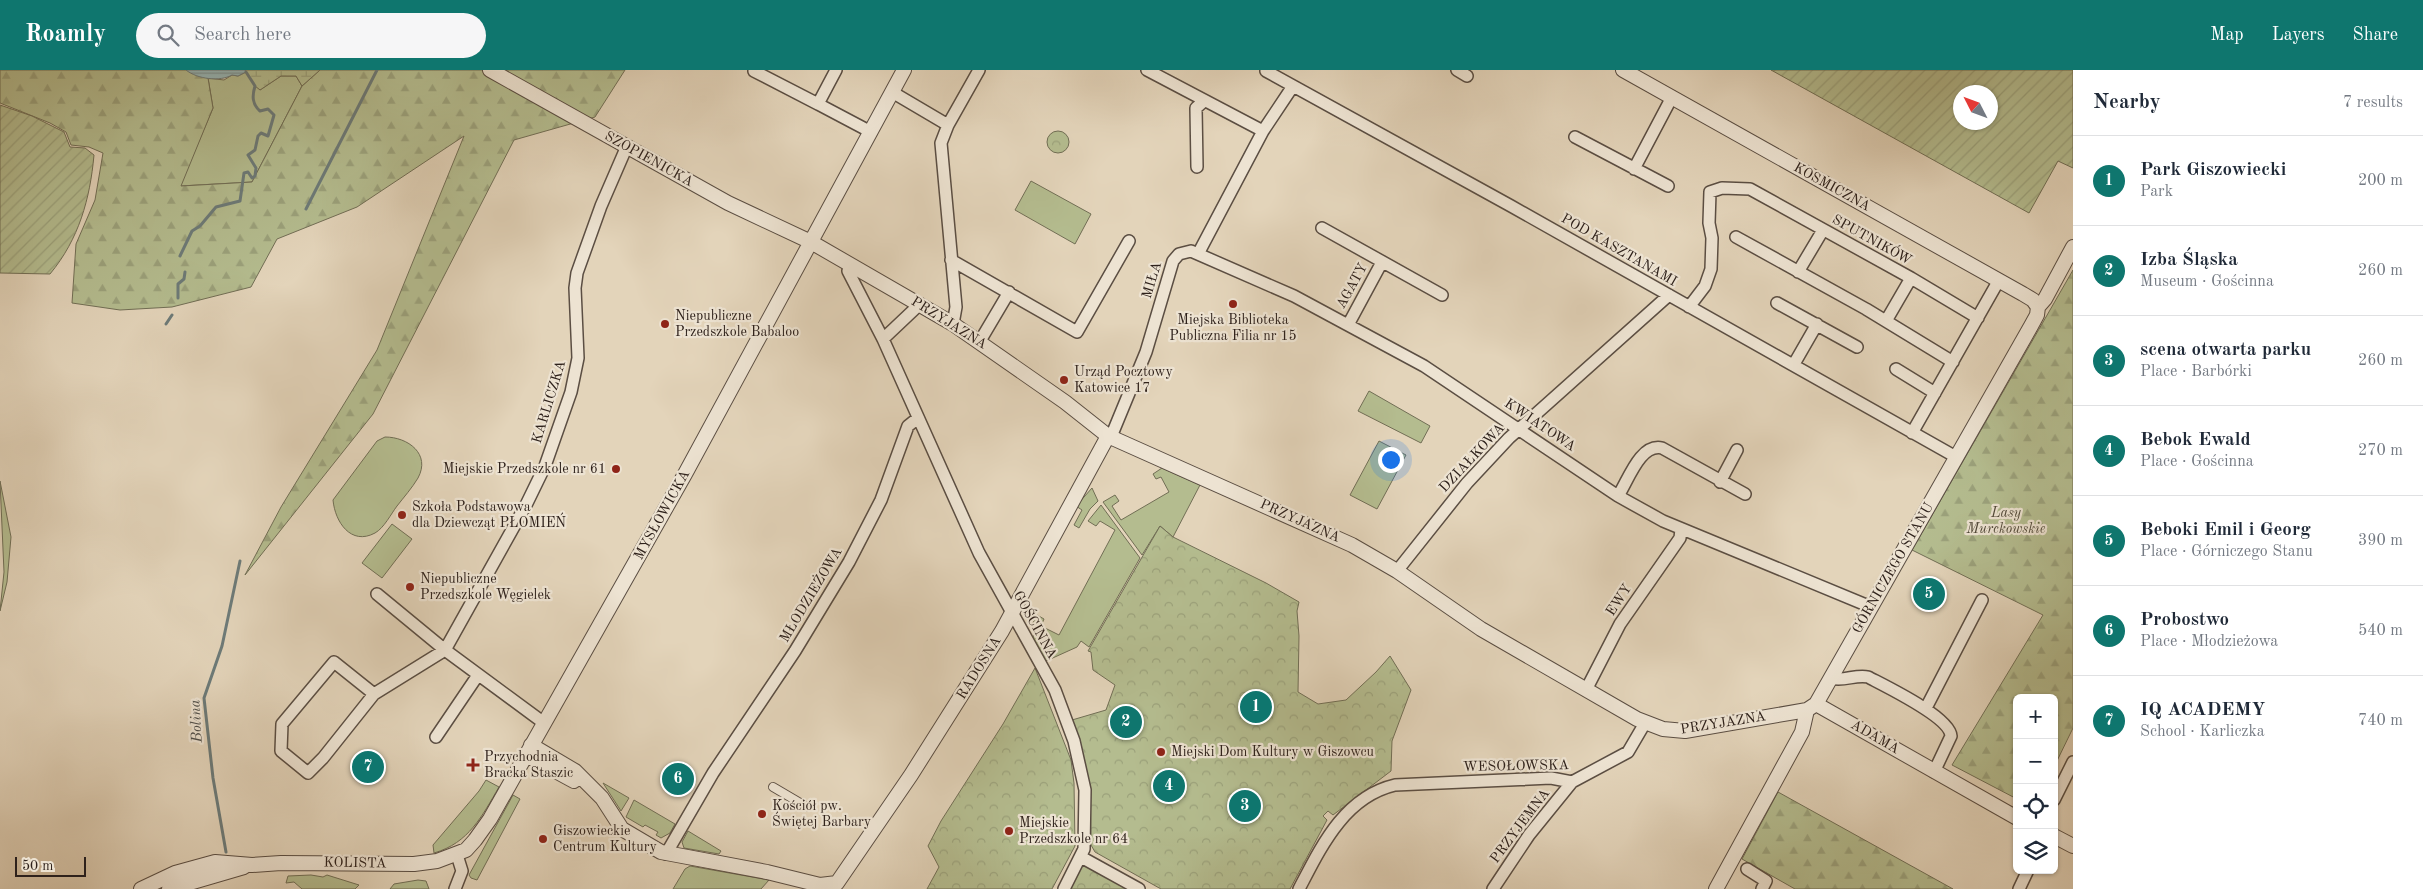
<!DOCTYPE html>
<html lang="en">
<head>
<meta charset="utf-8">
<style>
  body { margin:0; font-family:"Old Standard TT",serif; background:#f6f6f7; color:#1f2937 }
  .controls { position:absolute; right:15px; bottom:15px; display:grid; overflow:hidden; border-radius:8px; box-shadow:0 1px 4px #0004 }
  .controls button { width:45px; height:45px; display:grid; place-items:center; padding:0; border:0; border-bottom:1px solid #e0e1e3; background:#fff; color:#1f2937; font:25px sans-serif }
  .compass { position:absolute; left:1953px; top:15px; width:45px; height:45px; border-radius:50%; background:#fff; box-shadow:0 1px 4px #0004; rotate:312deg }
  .scale { position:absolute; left:15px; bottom:12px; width:71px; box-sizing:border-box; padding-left:5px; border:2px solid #2e211b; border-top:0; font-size:14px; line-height:18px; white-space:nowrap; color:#2e211b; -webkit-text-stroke:4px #ede3d2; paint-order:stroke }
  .you { position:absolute; left:1390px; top:389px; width:18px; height:18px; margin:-12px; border:4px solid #fff; border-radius:50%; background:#1a73e8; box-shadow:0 0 0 8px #1a73e833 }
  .badge { display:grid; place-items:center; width:32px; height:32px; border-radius:50%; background:#0f766e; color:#fff; font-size:16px; font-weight:700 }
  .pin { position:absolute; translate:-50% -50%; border:2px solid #fff; box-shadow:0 1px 5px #0006 }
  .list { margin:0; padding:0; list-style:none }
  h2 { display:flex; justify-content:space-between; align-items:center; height:65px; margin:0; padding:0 20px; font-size:21px }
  h2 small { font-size:16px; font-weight:400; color:#747a83 }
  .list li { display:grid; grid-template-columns:32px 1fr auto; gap:15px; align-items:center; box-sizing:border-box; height:90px; padding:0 20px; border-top:1px solid #e0e1e3 }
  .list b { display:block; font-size:19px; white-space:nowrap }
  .list p { margin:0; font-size:16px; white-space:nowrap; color:#747a83 }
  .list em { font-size:16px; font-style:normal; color:#747a83 }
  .icon { flex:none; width:28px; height:28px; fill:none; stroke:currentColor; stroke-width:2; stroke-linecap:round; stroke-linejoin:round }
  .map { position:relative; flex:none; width:2073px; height:819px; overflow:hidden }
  header { display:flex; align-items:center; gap:30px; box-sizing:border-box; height:70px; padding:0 25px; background:#0f766e; color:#fff }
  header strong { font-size:24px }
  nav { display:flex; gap:28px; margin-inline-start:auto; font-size:18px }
  .search { width:350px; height:45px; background:#f6f6f7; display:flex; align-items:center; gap:12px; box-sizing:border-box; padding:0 18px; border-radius:28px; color:#747a83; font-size:19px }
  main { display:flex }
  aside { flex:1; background:#fff }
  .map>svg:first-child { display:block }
</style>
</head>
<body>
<header>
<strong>Roamly</strong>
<div class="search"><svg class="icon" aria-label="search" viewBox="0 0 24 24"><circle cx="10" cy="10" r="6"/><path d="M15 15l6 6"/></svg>Search here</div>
<nav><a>Map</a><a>Layers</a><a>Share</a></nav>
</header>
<main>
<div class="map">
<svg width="2073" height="819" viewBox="0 0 2073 819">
  <defs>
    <pattern id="forest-firs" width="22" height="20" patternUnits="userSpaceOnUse" patternTransform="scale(1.25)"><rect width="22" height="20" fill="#b4bc8f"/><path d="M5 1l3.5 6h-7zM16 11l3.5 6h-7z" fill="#9ba17b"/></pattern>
    <pattern id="wetland-marsh" width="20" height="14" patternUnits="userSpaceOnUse" patternTransform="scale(1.25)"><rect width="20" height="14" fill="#b4bc8f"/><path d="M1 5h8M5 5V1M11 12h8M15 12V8" fill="none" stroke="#9ba17b"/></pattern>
    <pattern id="park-crowns" width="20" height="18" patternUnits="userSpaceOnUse" patternTransform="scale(1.25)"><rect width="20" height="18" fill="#b4bc8f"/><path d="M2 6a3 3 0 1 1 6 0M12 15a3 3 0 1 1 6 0" fill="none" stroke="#9ba17b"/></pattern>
    <pattern id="garden-furrows" width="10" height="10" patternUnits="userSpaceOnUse" patternTransform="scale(1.25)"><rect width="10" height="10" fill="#b4bc8f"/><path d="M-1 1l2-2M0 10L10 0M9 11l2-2" fill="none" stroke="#9ba17b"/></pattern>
    <pattern id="water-rules" width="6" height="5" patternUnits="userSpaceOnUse" patternTransform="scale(1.25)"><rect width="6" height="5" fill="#97b7b8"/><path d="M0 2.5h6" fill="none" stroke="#7c9495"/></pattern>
  </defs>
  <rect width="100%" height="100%" fill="#e3d4ba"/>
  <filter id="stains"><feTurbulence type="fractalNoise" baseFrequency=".004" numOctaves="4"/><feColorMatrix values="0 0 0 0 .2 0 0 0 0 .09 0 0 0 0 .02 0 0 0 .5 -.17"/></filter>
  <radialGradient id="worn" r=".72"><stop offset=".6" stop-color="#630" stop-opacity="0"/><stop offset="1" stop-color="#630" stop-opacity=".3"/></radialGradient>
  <!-- grass -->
  <path fill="#b4bc8f" stroke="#716e55" d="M246 2 260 20 281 6H296L302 16 252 112 180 116 213 38 208 8 224 10 232 5 238 6Z
    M1031 111 1091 144 1075 174 1015 140Z
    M1369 321 1430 356 1421 373 1358 341Z
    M385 367C408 367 431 384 418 408 412 418 404 427 397 436 391 444 384 458 375 463 351 476 335 452 333 430L377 371Z
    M1379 371 1406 385 1377 439 1350 425Z
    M1162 398 1200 415 1173 467 1160 456 1142 485 1103 432 1115 425 1119 431 1112 436 1121 450 1169 422 1161 407 1156 409 1153 404Z
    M0 411 11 467 7 512 0 541 4 502Z
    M1092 418 1098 431 1090 439 1079 458 1074 455 1082 440 1076 436Z
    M1101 435 1140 488 1089 577 1081 571 1077 577 1046 591 1032 568 1039 558 1033 553 1037 545 1044 549 1041 556 1059 565 1115 460 1100 451 1096 456 1088 451Z
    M392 454 412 469 382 508 362 493Z
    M486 710 499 717C482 746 469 773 434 783L433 775 479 721Z
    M603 713 629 728 621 741Z
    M513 725 520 729 477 810 471 808 469 805Z
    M634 730 675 754 670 763 661 768 656 765 658 762 645 755 643 757 626 747Z
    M688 761 721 781 719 784 684 778 682 772Z
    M690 796 769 810 761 819H673L685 799Z
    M311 805 323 807 327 805 359 815 355 819H302L294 812 286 813 288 806Z
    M418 810 426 811 429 819H390L394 814Z"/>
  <!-- forest -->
  <path fill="url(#forest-firs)" stroke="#716e55" d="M0 0H186L208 8 213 38 181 116 252 112 302 16 320 0H625L595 47 514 70 373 344 245 505 281 437 377 280 464 66 357 137 277 169 251 217 172 237 120 240 72 233 76 174 95 130 103 83 89 77 71 75 66 62 50 53 0 33Z
    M2073 200V658L2054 697V628H2017V729L1952 695 2043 545 1912 480Z
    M1778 722 1953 819H1795L1742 789Z"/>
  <!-- wetland -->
  <path fill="url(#wetland-marsh)" stroke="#716e55" d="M245 0H320L302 16 296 6H281L260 20 255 16Z"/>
  <!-- park -->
  <path fill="url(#park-crowns)" stroke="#716e55" d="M1047 72a11 11 0 1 1 22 0a11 11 0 1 1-22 0Z
    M1160 456 1173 467 1266 513 1299 532 1297 541 1299 566 1298 622 1318 634 1346 630 1376 602 1390 586 1411 620 1392 671 1391 701 1333 745 1328 741 1323 746 1327 750 1290 819H1161L1095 782 1091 775 1090 719 1072 650 1106 640 1115 615 1093 600 1091 582 1088 581Z
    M1035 598 1071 690 1074 713 1075 776 1052 819H927L939 797 928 776 941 751 1003 654Z
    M1083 792 1131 819H1068Z"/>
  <!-- garden -->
  <path fill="url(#garden-furrows)" stroke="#716e55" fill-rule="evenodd" d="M1771 0H2073V98L2058 91 2029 143ZM1960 22H1990V52H1960Z
    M0 35 32 46 64 62 70 77 85 78 94 85C90 129 79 169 50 204L0 203Z"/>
  <!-- water -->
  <path fill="url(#water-rules)" stroke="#6d7b79" d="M186 0H245L246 2 238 6 232 5C220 12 197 9 186 0Z"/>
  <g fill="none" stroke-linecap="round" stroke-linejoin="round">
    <!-- stream -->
    <path stroke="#6d7b79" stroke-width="3" d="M306 139 377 0
      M180 186 192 161 200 156 216 137 240 131 244 103 248 102 252 108 255 106 256 98 248 85 255 80 258 66 261 63 268 66 274 45 268 39 260 41C252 34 252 26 255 16L246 2
      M178 228V214L184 209 185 202
      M166 254 172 245
      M226 782 213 708 204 628 222 576 240 491"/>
    <!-- pedestrian casing -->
    <g stroke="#5b4e43" stroke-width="10">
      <path id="pedestrian" d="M773 717 807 737"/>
    </g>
    <!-- minor casing -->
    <g stroke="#5b4e43" stroke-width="14">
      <path id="minor" d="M836 0 818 34 871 62
        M1147 0 1263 61
        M1457 0 1467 6
        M754 1 818 34
        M1266 1 1511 136 1956 387
        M892 22 948 55
        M1575 67 1668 116
        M1197 97 1196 38 1204 31
        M1634 99 1672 27
        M1322 158 1442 225
        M1736 167 1866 239 1953 292
        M1198 184 1263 61 1293 16
        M951 190 1077 262 1129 171
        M850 194 848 201 883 269 979 483 1055 620 1074 671 1085 720 1084 779 1064 819
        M1798 202 1823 160
        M1777 233 1857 277
        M1689 237 1705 216 1711 199 1712 168 1709 153 1710 122 1722 118 1750 119 1911 208 1978 248
        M1886 251 1911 208
        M953 254 956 237 941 73 948 55 979 0
        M1348 255 1382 192
        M883 269 920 234
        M980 271 1009 222
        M1794 294 1817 254
        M1896 299 1935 323
        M1912 363 1999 210
        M1108 366 1113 362 1146 282 1173 191 1179 184 1191 181 1294 226 1424 296 1618 426 1663 451 1871 537
        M1720 412 1737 380
        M1618 426C1628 411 1640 373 1662 378L1745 424
        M1397 501 1467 413 1509 368 1669 225
        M1831 608C1843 612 1856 604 1868 607 1885 616 1950 647 1951 666L1934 702
        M1586 620 1620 554 1680 468 1681 459
        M374 624 334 592 282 654 281 681 308 703 323 688 374 624 445 580 377 524
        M1926 638 1982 530
        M544 653 445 580 526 435 545 396 571 322 578 288 575 218 577 203 601 136 627 76
        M436 667 478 605
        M2054 730 2073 692
        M666 784 713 703 795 581 849 492 881 430 908 356 918 348
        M1081 787 1139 819
        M1747 799 1766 811 1762 819
        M455 819 462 801 457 785
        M1299 819C1321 777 1344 727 1395 715L1551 708 1572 712 1628 682 1645 653
        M1493 819 1529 765 1572 712
        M2019 819 2028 800"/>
    </g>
    <!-- tertiary casing -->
    <g stroke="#5b4e43" stroke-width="16">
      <path id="tertiary" d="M490 0 728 133 811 172 953 254 1065 332 1108 366 1352 475 1397 501 1481 559 1637 649 1663 659 1685 661 1807 640 1816 634 2031 256 2037 245 2038 237 2045 229 2073 177
        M1623 0 2023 224 2033 230 2038 237
        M1816 634 2017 748
        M531 675 575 701 602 728 622 759 661 782 767 802 820 815 837 813 911 705 1002 561 1108 366
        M526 685 574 711
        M2054 766 2073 776
        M141 819 175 803 215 792 252 795 281 793 414 794 437 791 466 780 475 770 490 749 685 404 904 0
        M169 819 244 797
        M1716 819 1802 662 1807 640"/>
    </g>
    <!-- pedestrian -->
    <use href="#pedestrian" stroke="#ede3d2" stroke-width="8"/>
    <!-- minor -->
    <use href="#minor" stroke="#ede3d2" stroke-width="11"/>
    <!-- tertiary -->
    <use href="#tertiary" stroke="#ede3d2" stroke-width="14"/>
  </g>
  <!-- markers -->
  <g fill="#8f2418" stroke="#ede3d2" stroke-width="2">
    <circle cx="1233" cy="234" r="5"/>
    <circle cx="665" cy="254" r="5"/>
    <circle cx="1064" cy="310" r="5"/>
    <circle cx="616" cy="399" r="5"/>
    <circle cx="402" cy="445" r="5"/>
    <circle cx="410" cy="517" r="5"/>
    <circle cx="1161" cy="682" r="5"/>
    <path d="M470.5 687.5h5v5h5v5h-5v5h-5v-5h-5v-5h5z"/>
    <circle cx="762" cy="744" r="5"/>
    <circle cx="1009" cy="761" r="5"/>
    <circle cx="543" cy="769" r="5"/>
  </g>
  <g text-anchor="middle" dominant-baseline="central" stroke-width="4.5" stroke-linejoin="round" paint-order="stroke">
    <!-- street labels -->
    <g font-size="14" fill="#2e211b" stroke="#ede3d2">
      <text transform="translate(649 89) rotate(29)">SZOPIENICKA</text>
      <text transform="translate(1832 117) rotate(29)">KOSMICZNA</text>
      <text transform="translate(1872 170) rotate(29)">SPUTNIKÓW</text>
      <text transform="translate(1619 180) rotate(30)">POD KASZTANAMI</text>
      <text transform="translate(1152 210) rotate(-73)">MIŁA</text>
      <text transform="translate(1352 216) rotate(-61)">AGATY</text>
      <text transform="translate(949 253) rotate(32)">PRZYJAZNA</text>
      <text transform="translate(549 332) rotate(-73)">KARLICZKA</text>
      <text transform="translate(1540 355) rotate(34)">KWIATOWA</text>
      <text transform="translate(1472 388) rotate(-47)">DZIAŁKOWA</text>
      <text transform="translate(662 445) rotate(-61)">MYSŁOWICKA</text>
      <text transform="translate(1300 451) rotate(24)">PRZYJAZNA</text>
      <text transform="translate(1893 498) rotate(-60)">GÓRNICZEGO STANU</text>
      <text transform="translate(811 525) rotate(-59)">MŁODZIEŻOWA</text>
      <text transform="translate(1619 530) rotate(-57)">EWY</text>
      <text transform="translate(1035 555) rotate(61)">GOŚCINNA</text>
      <text transform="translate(979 598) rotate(-58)">RADOSNA</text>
      <text transform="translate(1723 653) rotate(-9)">PRZYJAZNA</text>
      <text transform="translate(1875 667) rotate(30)">ADAMA</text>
      <text transform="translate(1516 696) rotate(-1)">WESOŁOWSKA</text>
      <text transform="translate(1520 756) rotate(-53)">PRZYJEMNA</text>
      <text transform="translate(355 793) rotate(1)">KOLISTA</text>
    </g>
    <!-- poi labels -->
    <g font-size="14" fill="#2e211b" stroke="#ede3d2" text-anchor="start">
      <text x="675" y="246">Niepubliczne<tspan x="675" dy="16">Przedszkole Babaloo</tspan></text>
      <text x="1233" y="250" text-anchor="middle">Miejska Biblioteka<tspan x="1233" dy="16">Publiczna Filia nr 15</tspan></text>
      <text x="1074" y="302">Urząd Pocztowy<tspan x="1074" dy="16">Katowice 17</tspan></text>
      <text x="606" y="399" text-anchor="end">Miejskie Przedszkole nr 61</text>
      <text x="412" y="437">Szkoła Podstawowa<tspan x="412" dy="16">dla Dziewcząt PŁOMIEŃ</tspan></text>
      <text x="420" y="509">Niepubliczne<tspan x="420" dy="16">Przedszkole Węgielek</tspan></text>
      <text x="1171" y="682">Miejski Dom Kultury w Giszowcu</text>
      <text x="484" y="687">Przychodnia<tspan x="484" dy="16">Bracka Staszic</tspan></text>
      <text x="772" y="736">Kościół pw.<tspan x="772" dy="16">Świętej Barbary</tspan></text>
      <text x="1019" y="753">Miejskie<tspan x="1019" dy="16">Przedszkole nr 64</tspan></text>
      <text x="553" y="761">Giszowieckie<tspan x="553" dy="16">Centrum Kultury</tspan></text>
    </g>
    <!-- park labels -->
    <g font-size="14" font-style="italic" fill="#504838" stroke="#ede3d2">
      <text x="2006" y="443">Lasy<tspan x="2006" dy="16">Murckowskie</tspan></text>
    </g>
    <!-- water labels -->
    <g font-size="15" font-style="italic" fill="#4e4e4a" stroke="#ede3d2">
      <text transform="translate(197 651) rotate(-93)">Bolina</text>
    </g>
  </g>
  <rect width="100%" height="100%" filter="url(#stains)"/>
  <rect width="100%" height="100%" fill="url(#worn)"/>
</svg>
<div class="controls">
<button>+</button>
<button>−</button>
<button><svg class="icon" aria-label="locate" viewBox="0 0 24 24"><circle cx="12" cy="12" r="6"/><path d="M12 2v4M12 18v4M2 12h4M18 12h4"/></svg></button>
<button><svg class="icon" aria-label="layers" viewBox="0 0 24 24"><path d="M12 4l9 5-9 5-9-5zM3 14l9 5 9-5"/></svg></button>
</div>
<svg class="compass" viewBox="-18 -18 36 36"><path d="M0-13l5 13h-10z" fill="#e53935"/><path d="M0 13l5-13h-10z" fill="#747a83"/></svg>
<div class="scale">50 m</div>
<div class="you"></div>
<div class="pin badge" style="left:1256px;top:637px">1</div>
<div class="pin badge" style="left:1126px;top:652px">2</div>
<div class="pin badge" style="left:1245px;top:736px">3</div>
<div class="pin badge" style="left:1169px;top:716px">4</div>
<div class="pin badge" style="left:1929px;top:524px">5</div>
<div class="pin badge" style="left:678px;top:709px">6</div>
<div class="pin badge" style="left:368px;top:697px">7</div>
</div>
<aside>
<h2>Nearby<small>7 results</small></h2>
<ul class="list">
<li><span class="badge">1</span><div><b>Park Giszowiecki</b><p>Park</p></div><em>200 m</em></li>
<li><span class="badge">2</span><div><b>Izba Śląska</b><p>Museum · Gościnna</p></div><em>260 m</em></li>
<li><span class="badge">3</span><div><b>scena otwarta parku</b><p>Place · Barbórki</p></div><em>260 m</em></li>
<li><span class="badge">4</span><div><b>Bebok Ewald</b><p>Place · Gościnna</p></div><em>270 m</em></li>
<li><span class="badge">5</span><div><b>Beboki Emil i Georg</b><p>Place · Górniczego Stanu</p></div><em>390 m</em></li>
<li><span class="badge">6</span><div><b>Probostwo</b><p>Place · Młodzieżowa</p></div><em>540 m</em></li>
<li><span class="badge">7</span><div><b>IQ ACADEMY</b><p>School · Karliczka</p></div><em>740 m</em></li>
</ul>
</aside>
</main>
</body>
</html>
